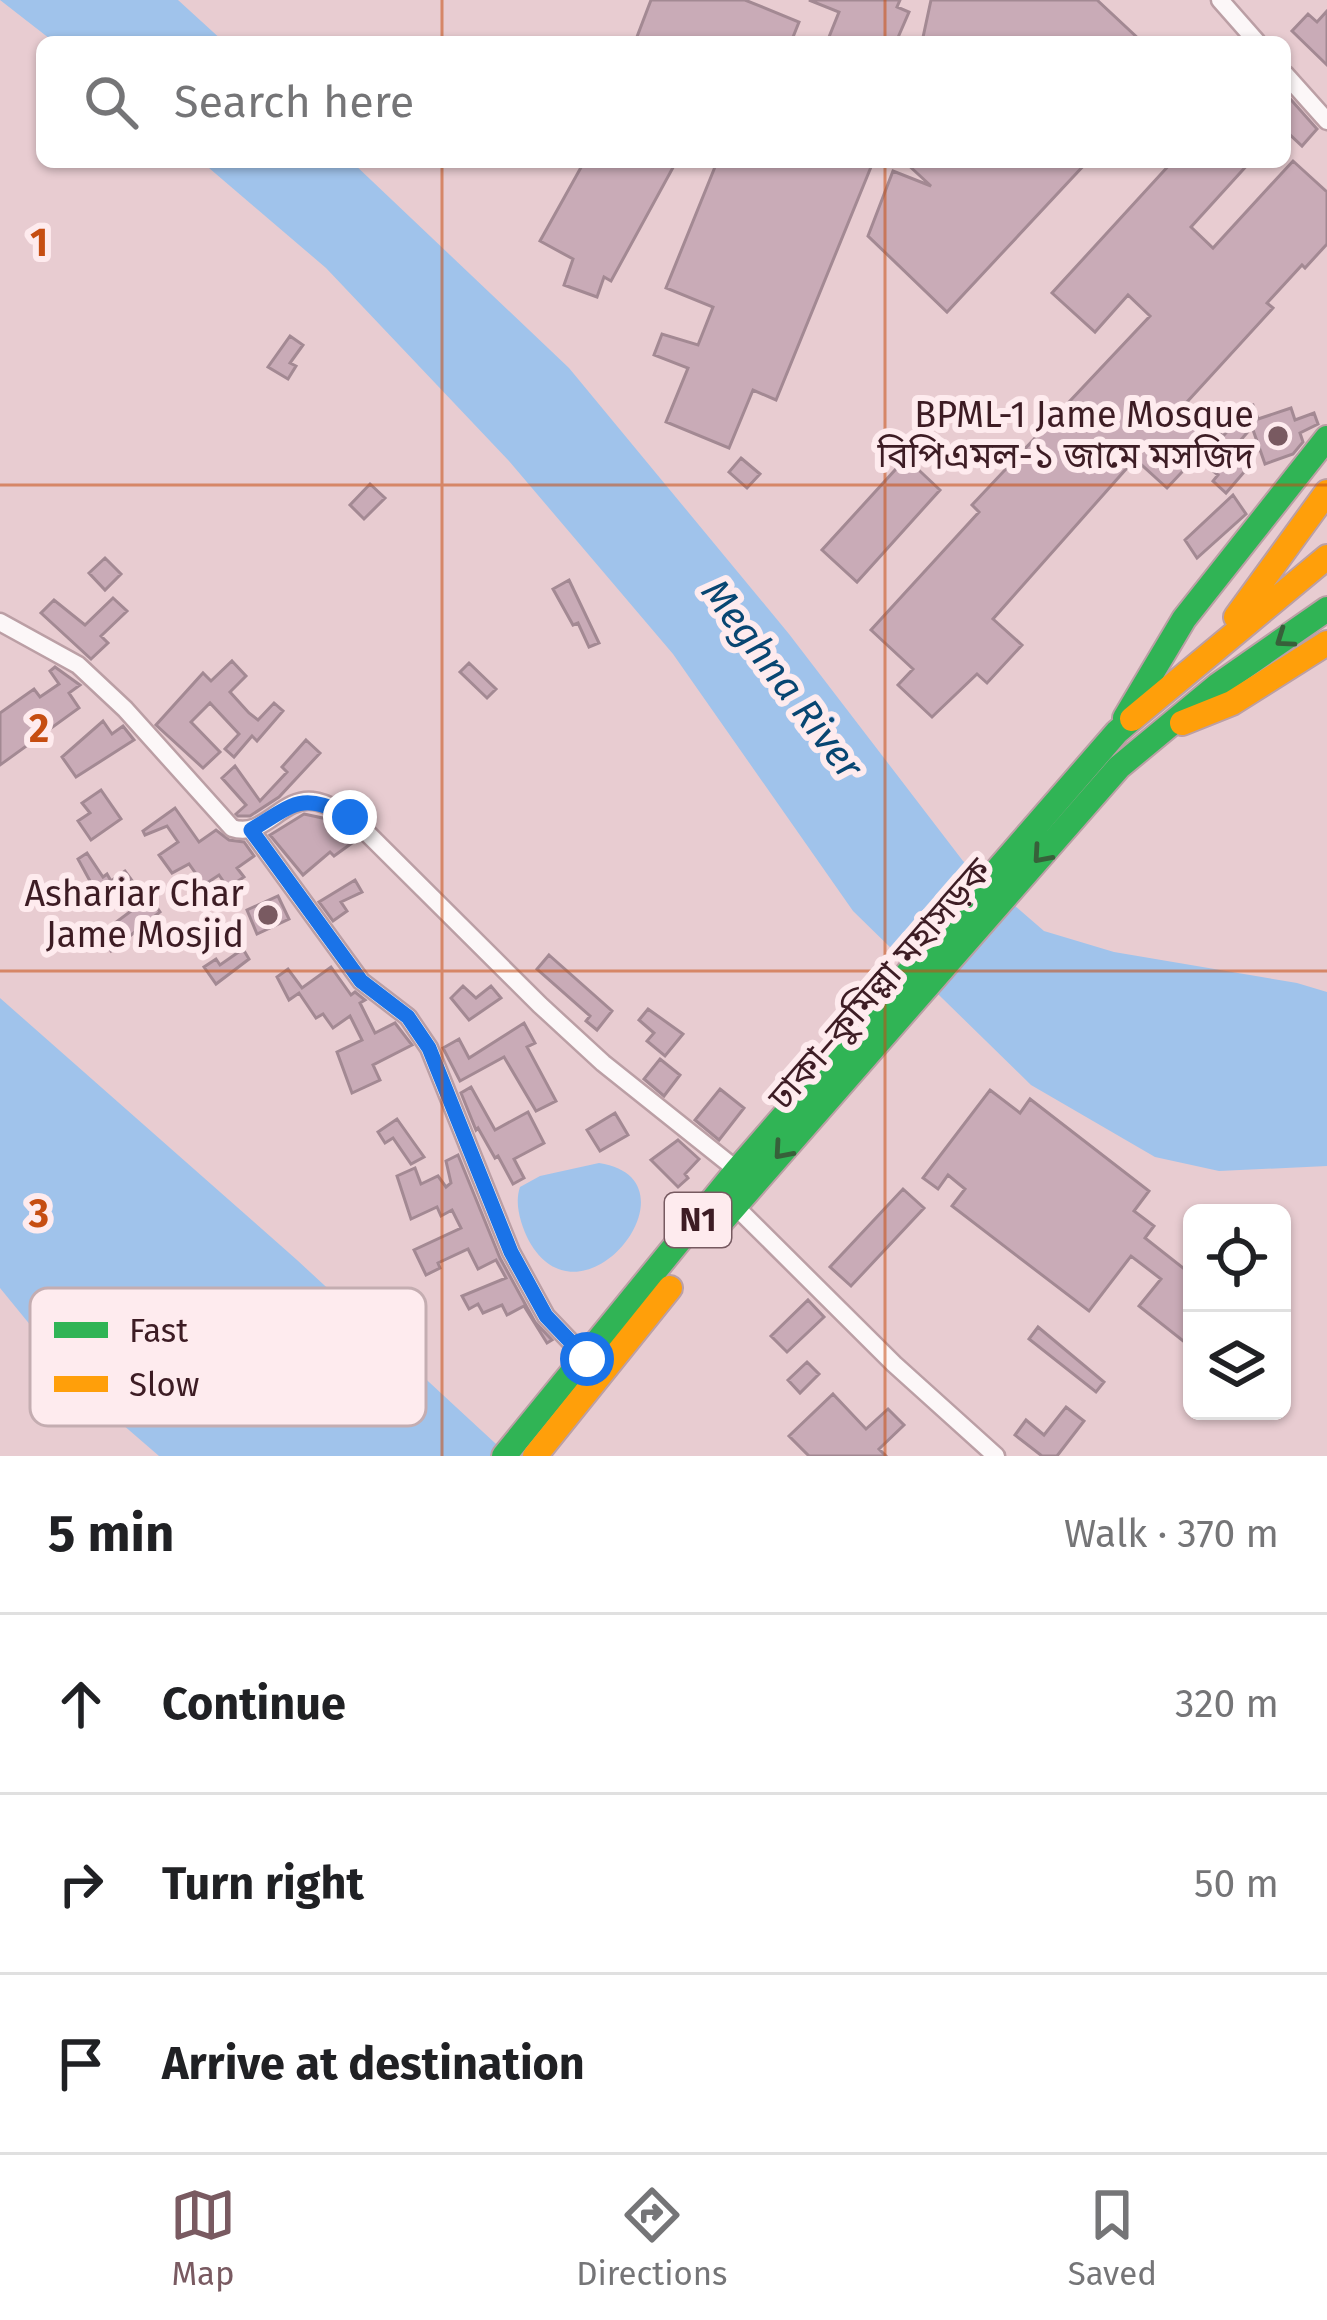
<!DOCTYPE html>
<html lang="en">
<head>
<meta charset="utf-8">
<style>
  body { margin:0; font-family:"Fira Sans","Noto Sans Bengali",sans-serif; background:#f2f2f2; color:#202124 }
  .controls { position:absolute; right:36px; bottom:36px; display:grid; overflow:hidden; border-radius:18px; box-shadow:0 3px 9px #0004 }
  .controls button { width:108px; height:108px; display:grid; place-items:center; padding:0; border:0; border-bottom:3px solid #e0e0e0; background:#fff; color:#202124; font:60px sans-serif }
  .stop { position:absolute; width:36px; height:36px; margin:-27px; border:9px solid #1a73e8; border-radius:50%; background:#fff }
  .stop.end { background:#1a73e8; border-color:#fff; box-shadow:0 3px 12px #0008 }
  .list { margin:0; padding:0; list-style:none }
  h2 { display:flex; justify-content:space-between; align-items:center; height:156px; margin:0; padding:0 48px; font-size:51px }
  h2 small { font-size:39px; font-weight:400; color:#757577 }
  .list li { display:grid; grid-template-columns:78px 1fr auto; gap:36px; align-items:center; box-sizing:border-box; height:180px; padding:0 48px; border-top:3px solid #e0e0e0 }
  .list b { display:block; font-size:45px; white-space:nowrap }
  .list em { font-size:39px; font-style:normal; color:#757577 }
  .icon { flex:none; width:66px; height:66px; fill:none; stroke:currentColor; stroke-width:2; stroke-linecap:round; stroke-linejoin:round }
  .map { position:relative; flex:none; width:1327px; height:1456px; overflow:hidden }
  .search { position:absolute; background:#fff; box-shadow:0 3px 9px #0004; left:36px; right:36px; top:36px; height:132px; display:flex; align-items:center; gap:30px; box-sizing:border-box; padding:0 42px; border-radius:18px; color:#757577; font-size:45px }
  .sheet { height:696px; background:#fff }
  nav { display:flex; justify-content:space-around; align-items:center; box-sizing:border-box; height:168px; border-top:3px solid #e0e0e0; background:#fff; font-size:33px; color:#757577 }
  nav a { display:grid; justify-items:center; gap:6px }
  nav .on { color:#795a61 }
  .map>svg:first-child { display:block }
</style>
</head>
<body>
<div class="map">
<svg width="1327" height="1456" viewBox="0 0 1327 1456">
  <rect width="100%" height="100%" fill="#e8ccd1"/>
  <!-- water -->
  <path fill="#a0c3eb" d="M0 0H178L224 42H54Z
    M202 162H352L569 368 789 634 963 861 1044 931 1114 952 1297 983 1327 992V1166L1219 1171 1155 1157 1031 1085 853 911 673 654 509 461 326 268Z
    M0 998 297 1260 509 1456H159L85 1392 0 1288Z
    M599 1163C705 1179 583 1337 529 1241 521 1225 514 1204 520 1187L540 1176Z"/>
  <!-- building -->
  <path fill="#c9abb7" stroke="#a38993" stroke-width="3" d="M651 0H745L799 22 791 42H635Z
    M809 0H900L897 7 909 12 896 42H827L839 12Z
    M931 0H1097L1142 42H922Z
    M1327 11V65L1292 31 1308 14 1317 22Z
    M1285 93 1317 129 1302 146 1285 130Z
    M1293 161 1327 192V244L1305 268 1302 265 1267 303 1273 308 1187 402 1223 436 1242 415 1241 410 1253 405 1258 419 1291 408 1295 420 1314 413 1318 424 1300 433 1303 442 1293 454 1265 464 1252 427 1233 449 1251 464 1226 493 1213 481 1218 475 1196 457 1167 488 1135 459 993 619 1022 645 987 683 977 674 932 717 898 685 913 669 871 630 979 512 972 505 1150 316 1128 295 1095 332 1052 293 1172 162H1250L1191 227 1213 248Z
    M584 162H676L611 281 604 277 597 297 564 285 573 259 540 241Z
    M717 162H873L776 400 753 390 729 448 666 422 688 368 654 355 662 334 698 345 713 307 666 288Z
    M905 162H1087L947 312 868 236 893 171 931 186Z
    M290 336 303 345 290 363 296 366 288 379 268 367Z
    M741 458 760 474 747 488 729 472Z
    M906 458 940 490 857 582 822 550Z
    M370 484 385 498 364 519 350 505Z
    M1233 495 1246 514 1197 558 1185 540Z
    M105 558 121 574 105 590 89 573Z
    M569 580 599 643 589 647 578 623 573 625 553 589Z
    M113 598 127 611 101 636 108 643 91 659 41 613 54 600 85 625Z
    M232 661 246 676 230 692 249 713 258 720 274 703 283 711 257 741 252 736 234 757 225 749 239 734 210 703 191 722 220 752 203 768 156 725 203 673 211 681Z
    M469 663 496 689 487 698 460 672Z
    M55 667 80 685 69 693 79 708 0 765V713L34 689 40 697 59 684 50 671Z
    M103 721 112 734 123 726 134 740 76 777 62 757Z
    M306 740 320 753 279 797 250 816H238L236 814 246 805 222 778 235 766 260 801 287 772 282 767Z
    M101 790 121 819 91 840 78 821 90 813 82 803Z
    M175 808 199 842 216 830 229 840 244 842 254 856 237 868 244 877 228 888 219 875 204 885 189 864 172 873 159 855 178 842 167 826 145 835 143 831Z
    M304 814 327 819 352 843 334 856 330 852 303 875 270 835Z
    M87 853 103 877 107 874 111 881 125 871 133 882 102 903 78 859Z
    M355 880 362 892 341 902 347 911 333 921 319 902Z
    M278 896 289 919 257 934 247 910Z
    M150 897 160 912 111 951 100 934Z
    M243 949 249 959 216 984 204 967 216 959 220 965Z
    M549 955 612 1011 597 1030 586 1021 590 1016 537 969Z
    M331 967 351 995 355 992 365 1000 360 1003 375 1033 395 1023 412 1045 373 1065 380 1080 352 1093 337 1052 362 1040 350 1016 333 1028 323 1014 316 1018 299 993 289 1000 277 977 288 969 302 988Z
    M463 986 476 998 491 986 501 998 469 1020 451 998Z
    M648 1009 683 1034 665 1056 647 1041 654 1033 639 1020Z
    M524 1023 535 1043 527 1047 556 1101 536 1111 504 1057 460 1081 443 1048 459 1039 469 1058Z
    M660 1059 680 1075 664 1096 644 1079Z
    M471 1087 495 1130 528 1112 544 1143 514 1159 524 1178 513 1184 498 1156 495 1158 478 1128 476 1130 461 1093Z
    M720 1089 744 1108 719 1140 695 1120Z
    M990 1090 1020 1113 1030 1099 1149 1191 1134 1211 1154 1226 1145 1238 1192 1275V1348L1139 1306 1161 1279 1131 1256 1089 1311 952 1206 965 1189 948 1175 938 1189 923 1178Z
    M615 1113 628 1135 600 1151 587 1130Z
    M397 1119 414 1143 424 1157 411 1164 393 1138 385 1143 378 1132Z
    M678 1140 699 1159 685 1174 688 1178 678 1187 651 1160Z
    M458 1155 500 1258 535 1322 552 1340 547 1343 524 1306 507 1315 502 1305 483 1313 478 1304 469 1309 462 1296 506 1278 496 1260 478 1269 468 1249 438 1263 440 1268 426 1275 414 1250 461 1228 452 1210 441 1216 437 1207 411 1219 397 1176 415 1168 421 1184 438 1176 446 1187 451 1183 446 1161Z
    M903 1189 924 1208 851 1286 830 1267Z
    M808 1300 824 1317 787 1352 771 1336Z
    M1038 1327 1104 1382 1096 1392 1029 1339Z
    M807 1362 819 1374 800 1393 788 1380Z
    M833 1394 866 1429 888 1409 904 1425 879 1449 886 1456H809L789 1436Z
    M1066 1407 1084 1421 1057 1456H1042L1015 1435 1026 1420 1044 1435Z"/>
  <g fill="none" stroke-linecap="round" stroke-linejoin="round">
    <!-- street casing -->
    <g stroke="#bb9fa5" stroke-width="21">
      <path id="street" d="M1220 0 1257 42
        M1285 74 1327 121
        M0 622 78 665 125 709 232 828C264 839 281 797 313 801 326 802 338 811 350 816L540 1005 603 1063 737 1170
        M251 830 361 981 408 1017 429 1048 511 1252 546 1316 587 1359
        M734 1205 894 1364 996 1456"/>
    </g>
    <!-- fast casing -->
    <g stroke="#bb9fa5" stroke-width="28">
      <path id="fast" d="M1125 718 1184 619 1327 438
        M722 1221 1119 767 1218 685 1327 609
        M504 1456 737 1170 1117 732 1132 719"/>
    </g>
    <!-- slow casing -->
    <g stroke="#bb9fa5" stroke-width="28">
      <path id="slow" d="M1236 617 1327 492
        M1132 719 1327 557
        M1182 723 1232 703 1327 643
        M535 1456 670 1288"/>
    </g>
    <!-- street -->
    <use href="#street" stroke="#fcf7f8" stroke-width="16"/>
    <!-- fast -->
    <use href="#fast" stroke="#30b455" stroke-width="24"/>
    <!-- slow -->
    <use href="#slow" stroke="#ff9f0a" stroke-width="24"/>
  </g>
  <!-- one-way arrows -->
  <defs><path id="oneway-chevron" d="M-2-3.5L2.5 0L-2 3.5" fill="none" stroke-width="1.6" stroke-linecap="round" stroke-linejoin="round" transform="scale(3)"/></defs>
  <g stroke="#37603a">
    <use href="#oneway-chevron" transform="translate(1284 639) rotate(145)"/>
    <use href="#oneway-chevron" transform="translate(1041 855) rotate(131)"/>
    <use href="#oneway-chevron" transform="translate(782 1151) rotate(131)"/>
  </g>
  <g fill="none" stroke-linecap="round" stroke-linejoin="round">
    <!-- route -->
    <path stroke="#1a73e8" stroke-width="15" d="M350 817C301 791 294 804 251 830L361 981 408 1017 429 1048 511 1252 546 1316 587 1359"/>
  </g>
  <!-- grid -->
  <path fill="none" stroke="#c64d11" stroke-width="3" stroke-opacity="0.55" d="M442 0V42M885 0V42M442 162V1456M885 162V1456M0 485H1327M0 971H1327"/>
  <!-- markers -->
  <g fill="#795a61" stroke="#feebee" stroke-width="4.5">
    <circle cx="1278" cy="436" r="12"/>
    <circle cx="268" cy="915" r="12"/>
  </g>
  <g text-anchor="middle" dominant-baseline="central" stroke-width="12" stroke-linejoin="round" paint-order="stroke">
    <!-- shield labels -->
    <rect fill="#feebee" stroke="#775a61" stroke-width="3" x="665" y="1193" width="66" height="54" rx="9"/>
    <g font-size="33" font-weight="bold" fill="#3d1c24">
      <text x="698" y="1220">N1</text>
    </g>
    <!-- poi labels -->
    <g font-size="36" fill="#3d1c24" stroke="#feebee" text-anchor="end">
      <text x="1254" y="415">BPML-1 Jame Mosque<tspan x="1254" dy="41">বিপিএমল-১ জামে মসজিদ</tspan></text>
      <text x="244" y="894">Ashariar Char<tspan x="244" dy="41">Jame Mosjid</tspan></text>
    </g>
    <!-- street labels -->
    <g font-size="36" fill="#3d1c24" stroke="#feebee">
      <text transform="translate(880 984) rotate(-49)">ঢাকা–কুমিল্লা মহাসড়ক</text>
    </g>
    <!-- water labels -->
    <g font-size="39" font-style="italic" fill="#084672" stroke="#feebee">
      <text transform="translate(782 679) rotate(53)">Meghna River</text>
    </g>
  </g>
  <!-- legend -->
  <rect x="30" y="1288" width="396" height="138" rx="18" fill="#feebee" stroke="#c4adb1" stroke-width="3"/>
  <rect x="54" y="1322" width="54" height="16" fill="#30b455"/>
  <rect x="54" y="1376" width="54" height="16" fill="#ff9f0a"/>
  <g font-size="33" fill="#3d1c24">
    <text x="129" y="1342">Fast</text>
    <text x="129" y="1396">Slow</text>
  </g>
  <g font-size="39" text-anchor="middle" font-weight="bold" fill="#c64d11" stroke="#feebee" stroke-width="12" stroke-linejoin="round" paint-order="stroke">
    <text x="39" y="256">1</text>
    <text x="39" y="742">2</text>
    <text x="39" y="1227">3</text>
  </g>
</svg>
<div class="controls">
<button><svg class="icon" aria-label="locate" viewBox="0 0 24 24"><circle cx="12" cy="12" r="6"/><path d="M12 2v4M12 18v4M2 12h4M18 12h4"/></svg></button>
<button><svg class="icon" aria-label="layers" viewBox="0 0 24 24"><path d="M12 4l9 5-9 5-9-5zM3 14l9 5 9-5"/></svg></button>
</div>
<div class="stop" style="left:587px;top:1359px"></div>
<div class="stop end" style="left:350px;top:817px"></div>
<div class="search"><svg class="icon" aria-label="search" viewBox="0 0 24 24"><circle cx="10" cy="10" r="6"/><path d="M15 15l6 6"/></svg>Search here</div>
</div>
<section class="sheet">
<h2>5 min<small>Walk · 370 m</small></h2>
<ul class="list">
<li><svg class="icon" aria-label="ahead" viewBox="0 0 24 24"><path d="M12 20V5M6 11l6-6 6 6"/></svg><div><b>Continue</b></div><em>320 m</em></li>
<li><svg class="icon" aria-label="right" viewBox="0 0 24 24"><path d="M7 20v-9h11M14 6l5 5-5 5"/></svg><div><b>Turn right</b></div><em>50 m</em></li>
<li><svg class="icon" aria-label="arrive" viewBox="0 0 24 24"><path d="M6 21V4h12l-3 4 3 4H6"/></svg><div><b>Arrive at destination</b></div></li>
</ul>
</section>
<nav>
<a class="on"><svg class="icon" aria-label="map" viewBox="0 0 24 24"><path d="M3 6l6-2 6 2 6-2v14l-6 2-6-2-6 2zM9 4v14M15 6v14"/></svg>Map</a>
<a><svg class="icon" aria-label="directions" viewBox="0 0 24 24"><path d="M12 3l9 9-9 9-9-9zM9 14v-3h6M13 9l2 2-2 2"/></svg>Directions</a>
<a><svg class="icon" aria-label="saved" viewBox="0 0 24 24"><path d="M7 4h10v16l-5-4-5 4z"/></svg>Saved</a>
</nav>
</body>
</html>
